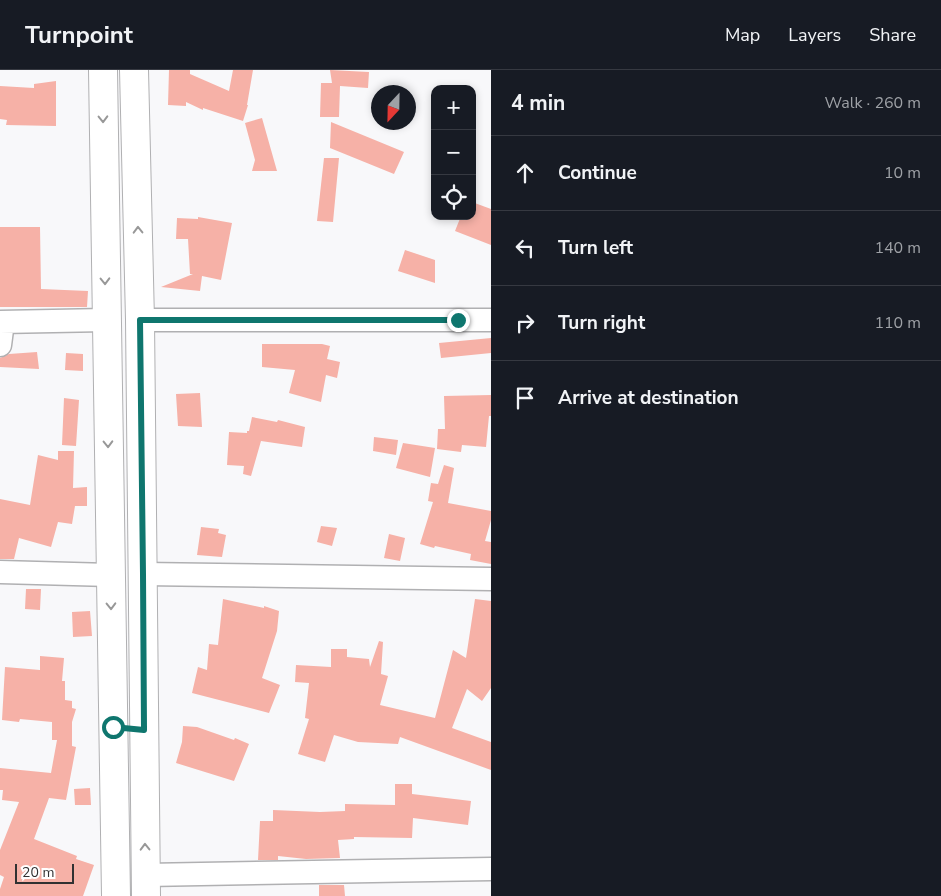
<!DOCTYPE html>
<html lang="en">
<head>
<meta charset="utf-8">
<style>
  body { margin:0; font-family:"Nunito Sans",sans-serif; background:#242831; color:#f1f3f6 }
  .controls { position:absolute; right:15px; top:15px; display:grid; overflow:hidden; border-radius:10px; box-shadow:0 2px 8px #0003 }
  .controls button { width:45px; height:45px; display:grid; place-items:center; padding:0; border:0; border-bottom:1px solid #363941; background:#171b24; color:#f1f3f6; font:25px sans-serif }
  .compass { position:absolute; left:371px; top:15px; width:45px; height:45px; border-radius:50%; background:#171b24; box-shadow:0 2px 8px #0003; rotate:202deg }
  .scale { position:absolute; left:15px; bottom:12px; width:59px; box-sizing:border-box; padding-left:5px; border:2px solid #313132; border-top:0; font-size:14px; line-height:18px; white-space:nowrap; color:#313132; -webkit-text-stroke:4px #fff; paint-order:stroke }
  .stop { position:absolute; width:15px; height:15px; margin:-11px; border:4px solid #0f766e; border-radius:50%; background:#fff }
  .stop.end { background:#0f766e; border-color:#fff; box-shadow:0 1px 5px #0008 }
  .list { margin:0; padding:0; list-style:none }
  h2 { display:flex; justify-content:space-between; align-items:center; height:65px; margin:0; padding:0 20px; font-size:21px }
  h2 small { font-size:16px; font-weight:400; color:#9ea1a6 }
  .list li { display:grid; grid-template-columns:32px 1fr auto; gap:15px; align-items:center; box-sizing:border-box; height:75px; padding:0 20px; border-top:1px solid #363941 }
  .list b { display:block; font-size:19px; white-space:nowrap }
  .list em { font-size:16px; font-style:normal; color:#9ea1a6 }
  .icon { flex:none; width:28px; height:28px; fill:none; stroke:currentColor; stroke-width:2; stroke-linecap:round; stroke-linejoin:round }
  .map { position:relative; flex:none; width:491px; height:826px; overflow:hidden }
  header { display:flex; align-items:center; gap:30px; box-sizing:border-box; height:70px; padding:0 25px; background:#171b24; border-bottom:1px solid #363941 }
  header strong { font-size:24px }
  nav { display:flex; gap:28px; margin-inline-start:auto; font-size:18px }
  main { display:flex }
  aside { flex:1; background:#171b24 }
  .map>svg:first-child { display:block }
</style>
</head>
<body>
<header>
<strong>Turnpoint</strong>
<nav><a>Map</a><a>Layers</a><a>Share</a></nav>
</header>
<main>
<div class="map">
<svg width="491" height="826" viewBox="0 0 491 826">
  <rect width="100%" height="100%" fill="#f8f8fa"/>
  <!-- building -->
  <path fill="#f6b1a7" d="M169 0H190V4L229 21 233 0H253L247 35H248L243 51 203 38V40L186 32V36L168 35Z
    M330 0 369 2 368 18 340 16 339 47H320L321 13H332Z
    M56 11V56L6 55 7 50 0 49V16L34 18V14Z
    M262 48 277 101H252L255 90 245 53Z
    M331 52 404 82 394 104 330 78Z
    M324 88H339L333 152 317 151Z
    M472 132 491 139V175L455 161 461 146H472Z
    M198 147 232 153 221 210 202 206 200 221 161 217 193 204H190L188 169H176L177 148 198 149Z
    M0 157H40L41 219 88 221 87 237H0Z
    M405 180 435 190V213L398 201Z
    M491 268V283L441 288 439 273Z
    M262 274H322L330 276 327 289 340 292 337 308 326 305 321 332 289 323 295 300 262 297Z
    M37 282 39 299 0 297V288L9 284Z
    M66 283 83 284V301L65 300Z
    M200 323 202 357 178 356 176 324Z
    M491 325V346H489L486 377 462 375 461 382 437 379 438 359H445L444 326Z
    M64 328 79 330 76 376 62 375Z
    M252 347 277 352 278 350 305 357 302 377 261 371 251 406 243 404 244 396 227 395 229 362 247 363V361H249Z
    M374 367 398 370 396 385 373 381Z
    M403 373 435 378 430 407 396 398Z
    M58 381H74L73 418 87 417V436H75L72 454 58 452 51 477 19 468 14 489H0V429L30 435 38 385 58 390Z
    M444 395 454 398 448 433 491 441V450L485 471 491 472V494L470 490 471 484 435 476 434 478 420 474 433 432 428 431 431 413 438 414Z
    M321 456 337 458 332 476 317 472Z
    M201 457 219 459 218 463 226 465 222 487 197 485Z
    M389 464 405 468 400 491 384 488Z
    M26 519H41L40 540 25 539Z
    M223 529 264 538V536L279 541 277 561 262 608 280 615 269 643 192 623 198 597 207 600 209 574 218 575Z
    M475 529 491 531V618L482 631 467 619 452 658 491 672V700L400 667 398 674 358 672 334 665 325 692 298 684 309 649 305 648 309 613 295 612 296 595 331 597V579H347V587L369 589 370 597 379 571 383 572 381 604 388 606 380 635 435 648 453 580 466 588Z
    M90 541 92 566 73 567 72 542Z
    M40 586 64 588 62 611H65V630L72 631V638L76 639 72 652V676L76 677 66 730 49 728 34 769 77 786 76 789 94 795 83 826H0V819L4 807 0 805V780L19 732 2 730 3 720H0V698L51 703 57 670H52V652L20 649 19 652 2 650 5 597 40 600Z
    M183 656 197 657 234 670 235 668 249 674 234 711 176 693 182 672Z
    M395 714H412V724L471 731 468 755 413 748 412 768 354 767V769L338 770 340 788 306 789 278 786V790H258L260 751H273V740L320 742 345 741V734L395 735Z
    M90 718 91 735H75L74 719Z
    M319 815H344L345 826H319Z"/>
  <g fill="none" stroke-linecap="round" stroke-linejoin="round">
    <!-- street casing -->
    <g stroke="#b0b0b2" stroke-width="25">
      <path id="street" d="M140 250H491
        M0 252 106 250
        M0 275 3 252
        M0 502 110 505
        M143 504 491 509
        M146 805 491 799"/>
    </g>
    <!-- secondary casing -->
    <g stroke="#b0b0b2" stroke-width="30">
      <path id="secondary" d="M103 0 116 826
        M134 0 140 250 146 826"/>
    </g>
    <!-- street -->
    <use href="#street" stroke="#fff" stroke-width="22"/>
    <!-- secondary -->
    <use href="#secondary" stroke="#fff" stroke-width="28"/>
  </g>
  <!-- one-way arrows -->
  <defs><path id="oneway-chevron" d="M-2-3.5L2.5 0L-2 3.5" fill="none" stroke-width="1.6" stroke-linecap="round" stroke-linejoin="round" transform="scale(1.25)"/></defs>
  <g stroke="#989898">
    <use href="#oneway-chevron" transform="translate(103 49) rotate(89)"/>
    <use href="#oneway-chevron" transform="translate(138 160) rotate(-91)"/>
    <use href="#oneway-chevron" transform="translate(105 211) rotate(89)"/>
    <use href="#oneway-chevron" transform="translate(108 374) rotate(89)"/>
    <use href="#oneway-chevron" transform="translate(111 536) rotate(89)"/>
    <use href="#oneway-chevron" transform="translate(145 777) rotate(-91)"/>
  </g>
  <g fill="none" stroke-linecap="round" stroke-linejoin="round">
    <!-- route -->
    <path stroke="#0f766e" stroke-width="6" d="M113 657 144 660 143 504 140 250H458"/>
  </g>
</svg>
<div class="controls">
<button>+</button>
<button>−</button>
<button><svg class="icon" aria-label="locate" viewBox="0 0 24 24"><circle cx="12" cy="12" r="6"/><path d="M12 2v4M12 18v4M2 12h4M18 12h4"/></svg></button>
</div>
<svg class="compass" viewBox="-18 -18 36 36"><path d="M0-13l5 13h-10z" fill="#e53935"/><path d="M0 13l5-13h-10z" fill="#9ea1a6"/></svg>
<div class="scale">20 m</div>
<div class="stop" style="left:113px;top:657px"></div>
<div class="stop end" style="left:458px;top:250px"></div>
</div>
<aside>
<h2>4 min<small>Walk · 260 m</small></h2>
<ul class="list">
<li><svg class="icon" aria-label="ahead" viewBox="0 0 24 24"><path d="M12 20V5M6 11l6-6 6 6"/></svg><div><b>Continue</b></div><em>10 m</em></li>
<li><svg class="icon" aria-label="left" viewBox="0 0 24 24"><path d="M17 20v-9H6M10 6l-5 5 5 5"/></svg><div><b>Turn left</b></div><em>140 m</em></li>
<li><svg class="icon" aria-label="right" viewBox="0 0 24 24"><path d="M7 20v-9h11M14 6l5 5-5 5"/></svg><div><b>Turn right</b></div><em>110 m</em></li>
<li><svg class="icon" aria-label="arrive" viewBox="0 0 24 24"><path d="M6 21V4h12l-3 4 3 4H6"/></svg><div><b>Arrive at destination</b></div></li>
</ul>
</aside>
</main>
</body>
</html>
